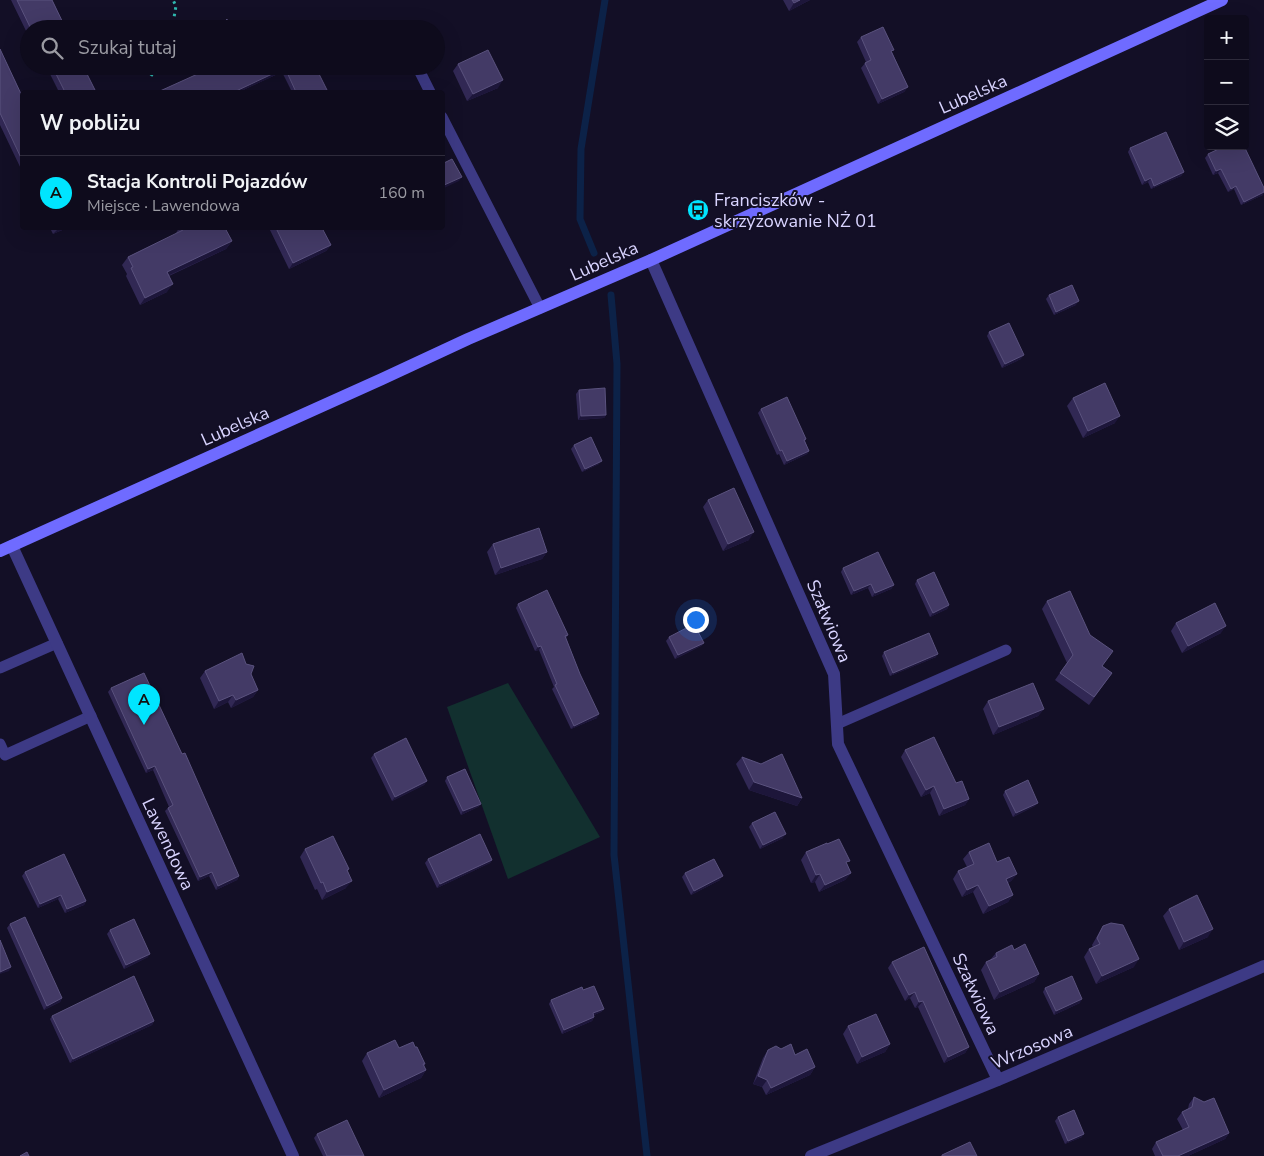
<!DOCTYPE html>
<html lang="pl">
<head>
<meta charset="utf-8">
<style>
  body { margin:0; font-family:"Nunito Sans",sans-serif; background:#171425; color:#f1f3f6 }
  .controls { position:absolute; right:15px; top:15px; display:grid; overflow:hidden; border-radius:5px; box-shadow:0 5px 20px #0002 }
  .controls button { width:45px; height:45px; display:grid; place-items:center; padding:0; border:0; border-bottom:1px solid #2e2b3b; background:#0e0b1c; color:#f1f3f6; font:25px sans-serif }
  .you { position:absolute; left:695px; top:619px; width:18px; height:18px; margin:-12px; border:4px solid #fff; border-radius:50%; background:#1a73e8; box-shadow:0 0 0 8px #1a73e833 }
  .badge { display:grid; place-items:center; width:32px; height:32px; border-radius:50%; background:#00e5ff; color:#111; font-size:16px; font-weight:700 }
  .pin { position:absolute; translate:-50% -41px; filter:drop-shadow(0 1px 2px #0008) }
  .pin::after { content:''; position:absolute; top:26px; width:18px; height:15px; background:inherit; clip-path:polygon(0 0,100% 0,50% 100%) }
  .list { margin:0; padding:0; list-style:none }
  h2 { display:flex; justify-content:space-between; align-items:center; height:65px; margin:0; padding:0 20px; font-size:21px }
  h2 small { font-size:16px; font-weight:400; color:#9b9ba3 }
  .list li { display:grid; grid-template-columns:32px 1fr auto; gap:15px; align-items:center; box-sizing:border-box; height:75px; padding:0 20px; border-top:1px solid #2e2b3b }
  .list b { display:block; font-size:19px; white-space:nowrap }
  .list p { margin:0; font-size:16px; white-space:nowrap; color:#9b9ba3 }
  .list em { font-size:16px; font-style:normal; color:#9b9ba3 }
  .icon { flex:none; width:28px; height:28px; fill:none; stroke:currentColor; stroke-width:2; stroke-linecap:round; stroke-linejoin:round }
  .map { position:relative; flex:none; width:1264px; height:1156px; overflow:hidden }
  .search { position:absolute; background:#0e0b1c; box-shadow:0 5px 20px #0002; left:20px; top:20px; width:425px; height:55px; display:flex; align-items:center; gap:12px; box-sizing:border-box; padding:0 18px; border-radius:28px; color:#9b9ba3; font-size:19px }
  .panel { position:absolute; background:#0e0b1c; box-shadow:0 5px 20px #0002; left:20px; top:90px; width:425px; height:140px; border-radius:5px }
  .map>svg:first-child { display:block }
</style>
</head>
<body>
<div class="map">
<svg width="1264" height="1156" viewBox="0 0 1264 1156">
  <rect width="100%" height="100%" fill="#130f26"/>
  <!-- green -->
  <path fill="#12302f" d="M508 683 600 837 508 879 447 707Z"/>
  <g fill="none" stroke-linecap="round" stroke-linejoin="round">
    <!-- stream -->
    <path stroke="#0c2248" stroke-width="7" d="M594 253 580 219 581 149 605 0
      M611 295 617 364 614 855 647 1156"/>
    <!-- path -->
    <path stroke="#2fb8b0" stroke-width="3" stroke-dasharray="2.5 4" stroke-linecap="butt" d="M172 29 176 6 173 0
      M151 76 157 66"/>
    <!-- lane -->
    <path stroke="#3d3a85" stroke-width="11" d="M417 66 430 92
      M442 117 540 308
      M0 668 57 643
      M837 724 1006 650
      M0 744 5 755 91 716"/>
    <!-- street -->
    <path stroke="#3d3a85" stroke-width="12" d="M651 260 834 674 838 744 998 1080
      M12 546 293 1156
      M811 1156 998 1080 1264 966"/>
    <!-- secondary -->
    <path stroke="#6f6bff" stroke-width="12" d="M0 551 382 379 468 339 651 260 1222 0"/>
  </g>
  <!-- wall -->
  <path fill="#312854" d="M11 0H52L66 29H29V37Z
    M783 0H810L789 11Z
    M861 37 892 52 908 87 904 92 878 104 861 68 866 62 857 42Z
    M0 49 22 96V171L0 125Z
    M458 64 498 88 467 101 453 71Z
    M46 66H83L96 92H59Z
    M191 66H315L327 92H292L282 72 239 92H159L160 91 198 74Z
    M1130 148 1184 172 1181 176 1151 189 1148 182 1142 185 1128 152Z
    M1208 154 1263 195 1241 205 1234 189 1228 192 1218 173 1213 175 1205 158Z
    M50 228H67L53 234Z
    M179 228H225L232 241 226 249 169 276 167 292 140 305 126 276 127 274 122 265 128 257 176 234V233Z
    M269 228H322L331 245 326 251 289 269Z
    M1049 295 1076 305 1054 315 1046 299Z
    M989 332 1021 359 1002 368 987 336Z
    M579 390 606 415 604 418 578 420 576 394Z
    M1073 398 1115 423 1083 438 1067 406Z
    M761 409 806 439 805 441 809 451 807 454 784 465 779 454 777 455 758 413Z
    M574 445 599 464 582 472 571 449Z
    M708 500 749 540 723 551 703 507Z
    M493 544 547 552 542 559 495 575 487 552Z
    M843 568 894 585 891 589 872 597 868 588 851 595 841 572Z
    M917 580 949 605 947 609 930 617 915 584Z
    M1047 601 1102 666 1112 673 1089 705 1055 680 1067 663 1042 609Z
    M518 604 568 635 566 638 597 718 571 729 552 689 554 687 539 650 535 651 516 608Z
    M1176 623 1221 633 1182 653 1171 631Z
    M669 637 704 643 701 646 675 659 666 641Z
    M884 652 936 657 890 676 882 656Z
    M205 671 251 674 258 690 253 697 231 708 228 702 214 709 200 678Z
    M111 688 239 876 237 880 216 890 209 876 198 881 165 811 169 807 153 770 146 773 108 692Z
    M988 701 1044 709 1038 716 993 735 983 709Z
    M905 750 969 799 965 805 939 816 930 793 921 797 901 757Z
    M374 754 427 781 424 785 392 801 371 758Z
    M742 757 802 798 797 806 749 790 736 764Z
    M447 777 481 804 478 807 461 815 445 781Z
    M1005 791 1035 806 1013 817 1003 795Z
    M752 823 783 838 760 849 749 827Z
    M827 844 847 864 851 873 845 880 819 892 815 882 811 883 801 860 806 852Z
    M305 849 349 869 347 872 346 888 322 900 317 889 315 890 300 857Z
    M969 852 997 862 1017 874 1011 881 1008 883 1013 895 1008 902 983 914 973 892 962 897 953 879 958 871 967 867 963 859Z
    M428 859 492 860 490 863 437 888 425 863Z
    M25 872 86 901 84 905 65 913 58 899 38 908 22 876Z
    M685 873 720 880 691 895 682 877Z
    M1169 909 1208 937 1179 950 1163 916Z
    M10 924 62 998 60 1002 44 1010 7 928Z
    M1103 926 1134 967 1096 984 1084 957 1089 949 1093 948 1092 945Z
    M110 930 148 957 124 969 107 934Z
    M1014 950 1039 974 1034 982 994 1000 981 970 986 962 990 960 996 953Z
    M892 962 969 1047 965 1053 944 1063 918 1007 915 1008 910 998 905 1001 888 968Z
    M1045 988 1080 1003 1054 1015 1043 992Z
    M583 990 604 1009 601 1012 594 1015V1017L592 1021 562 1034 549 1004 551 1000Z
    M52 1016 154 1021 152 1025 70 1063 50 1019Z
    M848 1026 890 1044 885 1052 857 1064 843 1034Z
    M415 1047 425 1064 424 1066 426 1070 421 1078 379 1098 362 1061 367 1053 399 1048Z
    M768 1050 795 1055 815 1067 810 1075 766 1095 762 1087 753 1084 763 1058Z
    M1194 1097 1229 1133 1225 1139 1188 1156H1155L1152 1149 1156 1142 1183 1130 1177 1119 1182 1112 1188 1109 1189 1104Z
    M1058 1117 1082 1137 1065 1144 1055 1121Z
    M317 1134 364 1156H323L314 1138Z"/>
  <!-- shaded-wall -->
  <path fill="#1d163a" d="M800 0H810L789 11 794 3Z
    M285 68 282 72 239 92H234Z
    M503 80 498 88 467 101 473 94Z
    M908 87 904 92 878 104 882 99Z
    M1221 169 1218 173 1213 175 1216 171Z
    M1184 172 1181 176 1151 189 1154 186Z
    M462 177 459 181 442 189V186Z
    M1151 178 1148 182 1142 185 1145 181Z
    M1236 186 1234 189 1228 192 1231 189Z
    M1264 192 1263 195 1241 205 1244 202Z
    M61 228H67L53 234 57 230Z
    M232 241 226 249 161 279 167 272Z
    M331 245 326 251 289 269 293 263Z
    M173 284 167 292 140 305 145 298Z
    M1079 301 1076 305 1054 315 1056 312Z
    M1024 355 1021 359 1002 368 1005 364Z
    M606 415 604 418 578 420 581 416Z
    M1120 416 1115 423 1083 438 1088 431Z
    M809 451 807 454 784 465 787 461Z
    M602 461 599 464 582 472 585 469Z
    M754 532 749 540 723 551 728 544Z
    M547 552 542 559 495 575 501 568Z
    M871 584 868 588 851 595 854 591Z
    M894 585 891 589 872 597 875 593Z
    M949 605 947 609 930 617 933 613Z
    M1226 626 1221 633 1182 653 1188 646Z
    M704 643 701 646 675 659 678 655Z
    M541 646 539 650 535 651 538 647Z
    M938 654 936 657 890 676 893 673Z
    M258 690 253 697 231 708 236 700Z
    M233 695 228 702 214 709 219 701Z
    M1044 709 1038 716 993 735 999 727Z
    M599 714 597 718 571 729 574 726Z
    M155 766 153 770 146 773 148 769Z
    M427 781 424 785 392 801 395 797Z
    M754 782 802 798 797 806 749 790Z
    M934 786 930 793 921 797 926 790Z
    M969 799 965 805 939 816 944 809Z
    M1038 803 1035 806 1013 817 1016 813Z
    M481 804 478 807 461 815 463 811Z
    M786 834 783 838 760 849 763 845Z
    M492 860 490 863 437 888 440 884Z
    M212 872 209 876 198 881 200 877Z
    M851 873 845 880 819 892 825 885Z
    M820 874 815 882 811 883 816 875Z
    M1017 874 1011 881 1000 887 1006 879Z
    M239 876 237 880 216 890 218 886Z
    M723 876 720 880 691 895 694 891Z
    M352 881 346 888 322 900 327 892Z
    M978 885 973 892 962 897 967 890Z
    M61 895 58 899 38 908 40 904Z
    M1013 895 1008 902 983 914 989 906Z
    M86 901 84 905 65 913 67 909Z
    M1213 929 1208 937 1179 950 1184 942Z
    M150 954 148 957 124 969 126 965Z
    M1139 959 1134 967 1096 984 1102 976Z
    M11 967 9 971 0 974V972Z
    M1039 974 1034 982 994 1000 1000 992Z
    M915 992 910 998 905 1001 909 995Z
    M62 998 60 1002 44 1010 47 1006Z
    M1082 999 1080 1003 1054 1015 1056 1011Z
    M923 1001 918 1007 915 1008 919 1002Z
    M604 1009 601 1012 590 1017 593 1013Z
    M594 1017 592 1021 562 1034 564 1030Z
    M154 1021 152 1025 70 1063 73 1059Z
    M890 1044 885 1052 857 1064 862 1057Z
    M969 1047 965 1053 944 1063 948 1057Z
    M815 1067 810 1075 766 1095 771 1088Z
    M426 1070 421 1078 379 1098 384 1090Z
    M758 1076 767 1080 762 1087 753 1084Z
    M1229 1133 1225 1139 1188 1156H1178Z
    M1084 1134 1082 1137 1065 1144 1068 1141Z"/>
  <!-- building -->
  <path fill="#433a66" stroke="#5a527e" d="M17 0H52L66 29H31Z
    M792 0H800L794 3Z
    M227 19 229 29H219Z
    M883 27 894 50 891 51 908 87 882 99 865 63 871 60 861 37Z
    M0 49 22 96V160L0 113Z
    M488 50 503 80 473 94 458 64Z
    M52 66H83L96 92H65Z
    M197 66H315L328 92H296L285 68 234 92H160V91L202 72Z
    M1166 132 1184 172 1154 186 1151 178 1145 181 1130 148Z
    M1225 146H1244L1264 188V192L1244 202 1236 186 1231 189 1221 169 1216 171 1208 154Z
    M452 159 462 177 442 186V164Z
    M182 228H225L232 241 167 272 173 284 145 298 131 268 133 267 128 257 183 230Z
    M276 228H322L331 245 293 263Z
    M1072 285 1079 301 1056 312 1049 295Z
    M1009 323 1024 355 1005 364 989 332Z
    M1105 383 1120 416 1088 431 1073 398Z
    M605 388 606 415 581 416 579 390Z
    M787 397 806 439 804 440 809 451 787 461 782 450 780 451 761 409Z
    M591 437 602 461 585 469 574 445Z
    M734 488 754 532 728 544 708 500Z
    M539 528 547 552 501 568 493 544Z
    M878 552 894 585 875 593 871 584 854 591 843 568Z
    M934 572 949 605 933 613 917 580Z
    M547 590 568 635 565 636 580 674 599 714 574 726 555 685 557 684 541 646 538 647 518 604Z
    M1070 591 1090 635 1113 651 1102 666 1112 673 1094 697 1060 673 1073 655 1047 601Z
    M1215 603 1226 626 1188 646 1176 623Z
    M694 624 704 643 678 655 669 637Z
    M929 633 938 654 893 673 884 652Z
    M242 653 246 664 254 666 251 674 258 690 236 700 233 695 219 701 205 671Z
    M144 673 182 754 185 753 239 876 218 886 212 872 200 877 168 808 173 805 155 766 148 769 111 688Z
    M1033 683 1044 709 999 727 988 701Z
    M934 737 956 783 962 781 969 799 944 809 934 786 926 790 905 750Z
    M406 738 427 781 395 797 374 754Z
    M782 754 802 798 754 782 742 757 761 764Z
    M465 769 481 804 463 811 447 777Z
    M1028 780 1038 803 1016 813 1005 791Z
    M775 812 786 834 763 845 752 823Z
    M480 834 492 860 440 884 428 859Z
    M333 836 349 869 347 870 352 881 327 892 323 882 321 883 305 849Z
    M839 839 850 861 846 862 851 873 825 885 820 874 816 875 806 852 827 843V844Z
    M989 843 997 862 1009 857 1017 874 1006 879 1013 895 989 906 978 885 967 890 958 871 974 864 969 852Z
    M64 854 86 901 67 909 61 895 40 904 25 872Z
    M714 859 723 876 694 891 685 873Z
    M1197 895 1213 929 1184 942 1169 909Z
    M25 917 62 998 47 1006 10 924Z
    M134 919 150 954 126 965 110 930Z
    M1111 923 1123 925 1139 959 1102 976 1089 949 1100 944 1097 938 1103 926Z
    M0 940 11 967 0 972Z
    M1025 944 1039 974 1000 992 986 962 997 957 996 953 1012 945 1014 950Z
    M924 947 969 1047 948 1057 923 1001 919 1002 915 992 909 995 892 962Z
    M134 976 154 1021 73 1059 52 1016Z
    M1072 976 1082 999 1056 1011 1045 988Z
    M594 986 604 1009 593 1013 594 1017 564 1030 551 1000 582 987 583 990Z
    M876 1014 890 1044 862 1057 848 1026Z
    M395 1040 399 1048 413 1042 415 1047H417L425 1064H423L426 1070 384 1090 367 1053Z
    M791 1044 795 1055 807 1049 815 1067 771 1088 767 1080 758 1076 768 1050 776 1046 781 1049Z
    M1194 1097 1204 1102 1214 1098 1229 1133 1178 1156H1163L1156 1142 1189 1127 1182 1112 1192 1107Z
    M1074 1110 1084 1134 1068 1141 1058 1117Z
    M347 1120 364 1156H327L317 1134Z
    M970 1142 977 1156H942V1155Z
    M27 1152 29 1156H20Z"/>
  <!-- icons -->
  <defs>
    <g id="bus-disc" transform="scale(1.125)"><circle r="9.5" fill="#00e5ff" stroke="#130f26"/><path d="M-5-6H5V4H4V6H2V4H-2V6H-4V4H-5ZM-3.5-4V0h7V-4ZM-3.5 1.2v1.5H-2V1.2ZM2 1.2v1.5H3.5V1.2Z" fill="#111"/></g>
  </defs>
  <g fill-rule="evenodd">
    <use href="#bus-disc" x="698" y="210"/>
  </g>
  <g text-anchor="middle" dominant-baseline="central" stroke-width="4" stroke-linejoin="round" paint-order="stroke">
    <!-- street labels -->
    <g font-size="18" fill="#d9d4ff" stroke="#130f26">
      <text transform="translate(973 94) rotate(-24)">Lubelska</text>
      <text transform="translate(604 261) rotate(-24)">Lubelska</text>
      <text transform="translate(235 426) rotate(-24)">Lubelska</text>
      <text transform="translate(829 621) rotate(67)">Szałwiowa</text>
      <text transform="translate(168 844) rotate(65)">Lawendowa</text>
      <text transform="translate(976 994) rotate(65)">Szałwiowa</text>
      <text transform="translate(1032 1047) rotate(-23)">Wrzosowa</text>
    </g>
    <!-- poi labels -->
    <g font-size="18" fill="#d9d4ff" stroke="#130f26" text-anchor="start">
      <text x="714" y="200">Franciszków -<tspan x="714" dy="21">skrzyżowanie NŻ 01</tspan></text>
    </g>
  </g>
</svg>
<div class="controls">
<button>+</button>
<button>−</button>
<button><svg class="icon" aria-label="layers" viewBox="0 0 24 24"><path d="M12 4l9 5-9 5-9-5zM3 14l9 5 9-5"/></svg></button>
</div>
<div class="you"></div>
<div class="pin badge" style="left:144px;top:725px">A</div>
<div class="search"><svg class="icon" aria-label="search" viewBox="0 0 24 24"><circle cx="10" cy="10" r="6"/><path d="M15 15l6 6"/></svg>Szukaj tutaj</div>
<section class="panel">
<h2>W pobliżu<small></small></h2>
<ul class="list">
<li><span class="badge">A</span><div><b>Stacja Kontroli Pojazdów</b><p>Miejsce · Lawendowa</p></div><em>160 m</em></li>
</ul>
</section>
</div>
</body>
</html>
